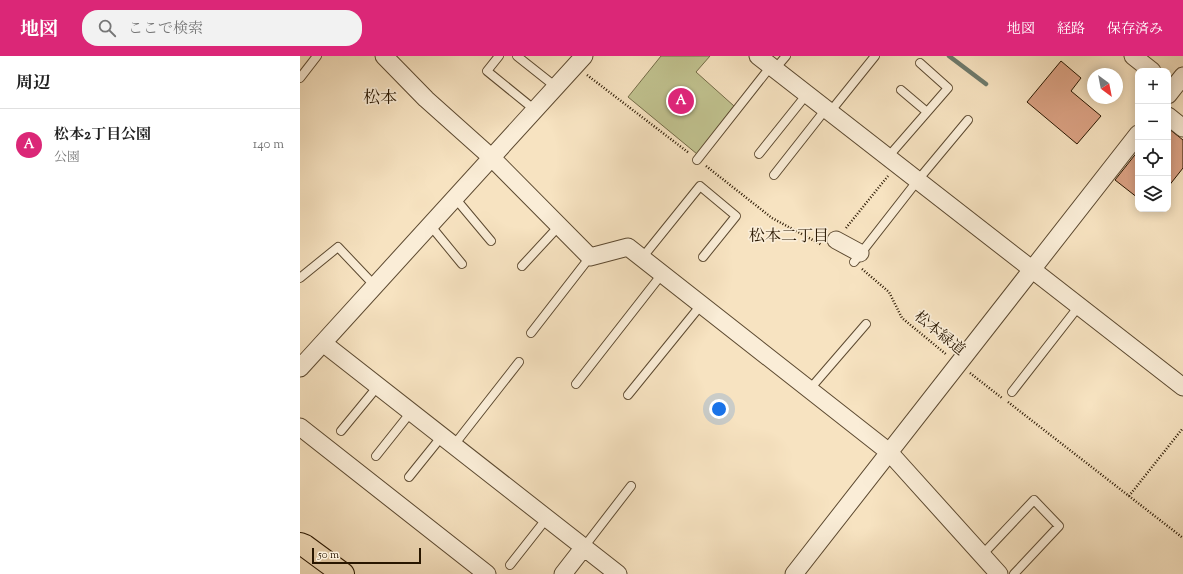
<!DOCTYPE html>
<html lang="ja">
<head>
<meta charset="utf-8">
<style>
  body { margin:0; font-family:"Sorts Mill Goudy","Noto Serif JP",serif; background:#f2f2f2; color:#222 }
  .controls { position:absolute; right:12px; top:12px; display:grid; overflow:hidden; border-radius:8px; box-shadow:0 2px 10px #0003 }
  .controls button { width:36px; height:36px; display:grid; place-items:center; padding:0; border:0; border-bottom:1px solid #e0e0e0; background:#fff; color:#222; font:20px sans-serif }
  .compass { position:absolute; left:787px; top:12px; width:36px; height:36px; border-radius:50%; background:#fff; box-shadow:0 2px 10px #0003; rotate:148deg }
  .scale { position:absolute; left:12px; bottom:10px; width:109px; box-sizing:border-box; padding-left:4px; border:2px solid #281600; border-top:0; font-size:11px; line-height:14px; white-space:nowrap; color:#281600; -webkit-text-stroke:3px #faedd7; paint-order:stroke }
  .you { position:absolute; left:419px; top:353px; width:14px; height:14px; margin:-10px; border:3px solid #fff; border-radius:50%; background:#1a73e8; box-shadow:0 0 0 6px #1a73e833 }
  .badge { display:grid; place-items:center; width:26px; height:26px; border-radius:50%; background:#db2777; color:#fff; font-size:13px; font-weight:700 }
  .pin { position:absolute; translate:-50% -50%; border:2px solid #fff; box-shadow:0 1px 4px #0006 }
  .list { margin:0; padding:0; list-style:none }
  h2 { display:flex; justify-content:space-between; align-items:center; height:52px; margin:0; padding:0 16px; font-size:17px }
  h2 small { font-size:13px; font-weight:400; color:#767676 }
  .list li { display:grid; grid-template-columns:26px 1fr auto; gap:12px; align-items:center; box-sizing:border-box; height:72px; padding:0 16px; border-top:1px solid #e0e0e0 }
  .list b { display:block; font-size:15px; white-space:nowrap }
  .list p { margin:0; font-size:13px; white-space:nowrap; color:#767676 }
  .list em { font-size:13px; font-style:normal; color:#767676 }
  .icon { flex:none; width:22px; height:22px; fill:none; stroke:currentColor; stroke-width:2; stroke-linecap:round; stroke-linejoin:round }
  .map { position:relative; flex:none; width:883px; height:518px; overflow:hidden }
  header { display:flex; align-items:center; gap:24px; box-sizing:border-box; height:56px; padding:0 20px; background:#db2777; color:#fff }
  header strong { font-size:19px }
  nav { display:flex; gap:22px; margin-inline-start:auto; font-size:14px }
  .search { width:280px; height:36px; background:#f2f2f2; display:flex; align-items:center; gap:10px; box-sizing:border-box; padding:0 14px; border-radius:16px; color:#767676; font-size:15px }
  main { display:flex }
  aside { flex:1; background:#fff }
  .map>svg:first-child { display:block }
</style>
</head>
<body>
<header>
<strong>地図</strong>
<div class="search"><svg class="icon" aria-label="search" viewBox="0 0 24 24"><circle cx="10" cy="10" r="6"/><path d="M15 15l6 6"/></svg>ここで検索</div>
<nav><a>地図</a><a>経路</a><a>保存済み</a></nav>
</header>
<main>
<aside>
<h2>周辺<small></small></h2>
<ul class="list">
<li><span class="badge">A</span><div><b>松本2丁目公園</b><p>公園</p></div><em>140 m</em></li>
</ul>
</aside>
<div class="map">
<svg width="883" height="518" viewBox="0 0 883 518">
  <rect width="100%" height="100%" fill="#f7e3c1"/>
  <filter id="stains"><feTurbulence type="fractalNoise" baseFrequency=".005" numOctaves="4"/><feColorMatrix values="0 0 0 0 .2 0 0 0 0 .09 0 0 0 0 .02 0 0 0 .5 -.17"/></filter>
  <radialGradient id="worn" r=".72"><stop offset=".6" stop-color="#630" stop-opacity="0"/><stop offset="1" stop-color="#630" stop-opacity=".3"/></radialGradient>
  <!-- green -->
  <path fill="#c1c390" stroke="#746c48" d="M361 0H410L396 16 434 50 397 98 328 41Z"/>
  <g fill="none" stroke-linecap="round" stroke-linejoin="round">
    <!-- stream -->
    <path stroke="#6e7b6d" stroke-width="4.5" d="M649 0 686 28"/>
  </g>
  <!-- building -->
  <path fill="#dba284" stroke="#281600" d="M761 5 781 22 771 35 801 60 777 88 727 46Z
    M868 72 883 84V112L868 131Z
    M838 95V142L815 124Z"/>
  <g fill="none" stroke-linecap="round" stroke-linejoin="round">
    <!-- lane casing -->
    <g stroke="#5c4930" stroke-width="10">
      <path id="lane" d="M199 0 187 15 235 54
        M217 0 256 31
        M475 13 486 0
        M0 22 17 0
        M601 34 627 56
        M459 98 507 38
        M588 101 648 32 620 7
        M397 104 471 10
        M474 119 522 58 530 56 575 0
        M155 142 191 185
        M130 169 162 208
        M342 202 400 130 436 160 403 201
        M554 206 618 124 668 64
        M222 210 259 170
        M0 222 38 191 75 230
        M231 277 290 201
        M276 328 362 218
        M509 334 566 268
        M712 336 779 250
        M328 339 401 249
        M41 375 78 330
        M154 389 219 306
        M76 400 111 356
        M109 421 142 380
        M284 491 331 430
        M682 499 734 444 759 470 714 518
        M210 509 247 462"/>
    </g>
    <!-- street casing -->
    <g stroke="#5c4930" stroke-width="19">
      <path id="street" d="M84 0 126 43 192 102 290 201 328 191 589 396 699 518
        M458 0 883 331
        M833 0 852 15
        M868 39 883 20
        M868 60 883 72
        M536 184 560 197
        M23 287 318 518
        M0 312 284 0
        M0 371 187 518
        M263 518 284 491
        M494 518 838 78"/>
    </g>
    <!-- highway casing -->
    <g stroke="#281600" stroke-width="24">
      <path id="highway" d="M0 488 5 490 43 518"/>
    </g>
    <!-- path -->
    <path stroke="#281600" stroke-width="2.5" stroke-dasharray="1 2" stroke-linecap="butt" d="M287 19 389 97
      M406 110 472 162 522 189
      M546 172 588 120
      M562 213 589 236 602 262 647 299
      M670 317 702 342
      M708 346 883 482
      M829 440 883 372"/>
    <!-- lane -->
    <use href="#lane" stroke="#faedd7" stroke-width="8"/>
    <!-- street -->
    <use href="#street" stroke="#faedd7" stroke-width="17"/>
    <!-- highway -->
    <use href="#highway" stroke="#f7e3c1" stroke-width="22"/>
  </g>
  <g text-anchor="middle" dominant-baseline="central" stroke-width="3.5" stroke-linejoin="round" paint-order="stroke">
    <!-- street labels -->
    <g font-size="15" fill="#281600" stroke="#faedd7">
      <text transform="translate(639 278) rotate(39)">松本緑道</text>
    </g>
    <!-- neighbourhood labels -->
    <g font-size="16" fill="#281600" stroke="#faedd7">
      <text x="489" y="181">松本二丁目</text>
    </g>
    <!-- quarter labels -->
    <g font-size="17" fill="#281600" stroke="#faedd7">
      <text x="80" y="43">松本</text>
    </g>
  </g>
  <rect width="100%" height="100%" filter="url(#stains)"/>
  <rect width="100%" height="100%" fill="url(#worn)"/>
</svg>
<div class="controls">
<button>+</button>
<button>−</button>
<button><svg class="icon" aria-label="locate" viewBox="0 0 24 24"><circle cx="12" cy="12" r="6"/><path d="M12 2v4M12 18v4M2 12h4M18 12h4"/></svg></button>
<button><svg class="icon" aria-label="layers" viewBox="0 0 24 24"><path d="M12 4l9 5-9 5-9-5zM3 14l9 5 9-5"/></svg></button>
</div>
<svg class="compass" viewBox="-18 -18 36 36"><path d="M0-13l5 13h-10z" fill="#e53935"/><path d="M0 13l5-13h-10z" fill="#767676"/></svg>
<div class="scale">50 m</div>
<div class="you"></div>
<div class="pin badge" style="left:381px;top:45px">A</div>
</div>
</main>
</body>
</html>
